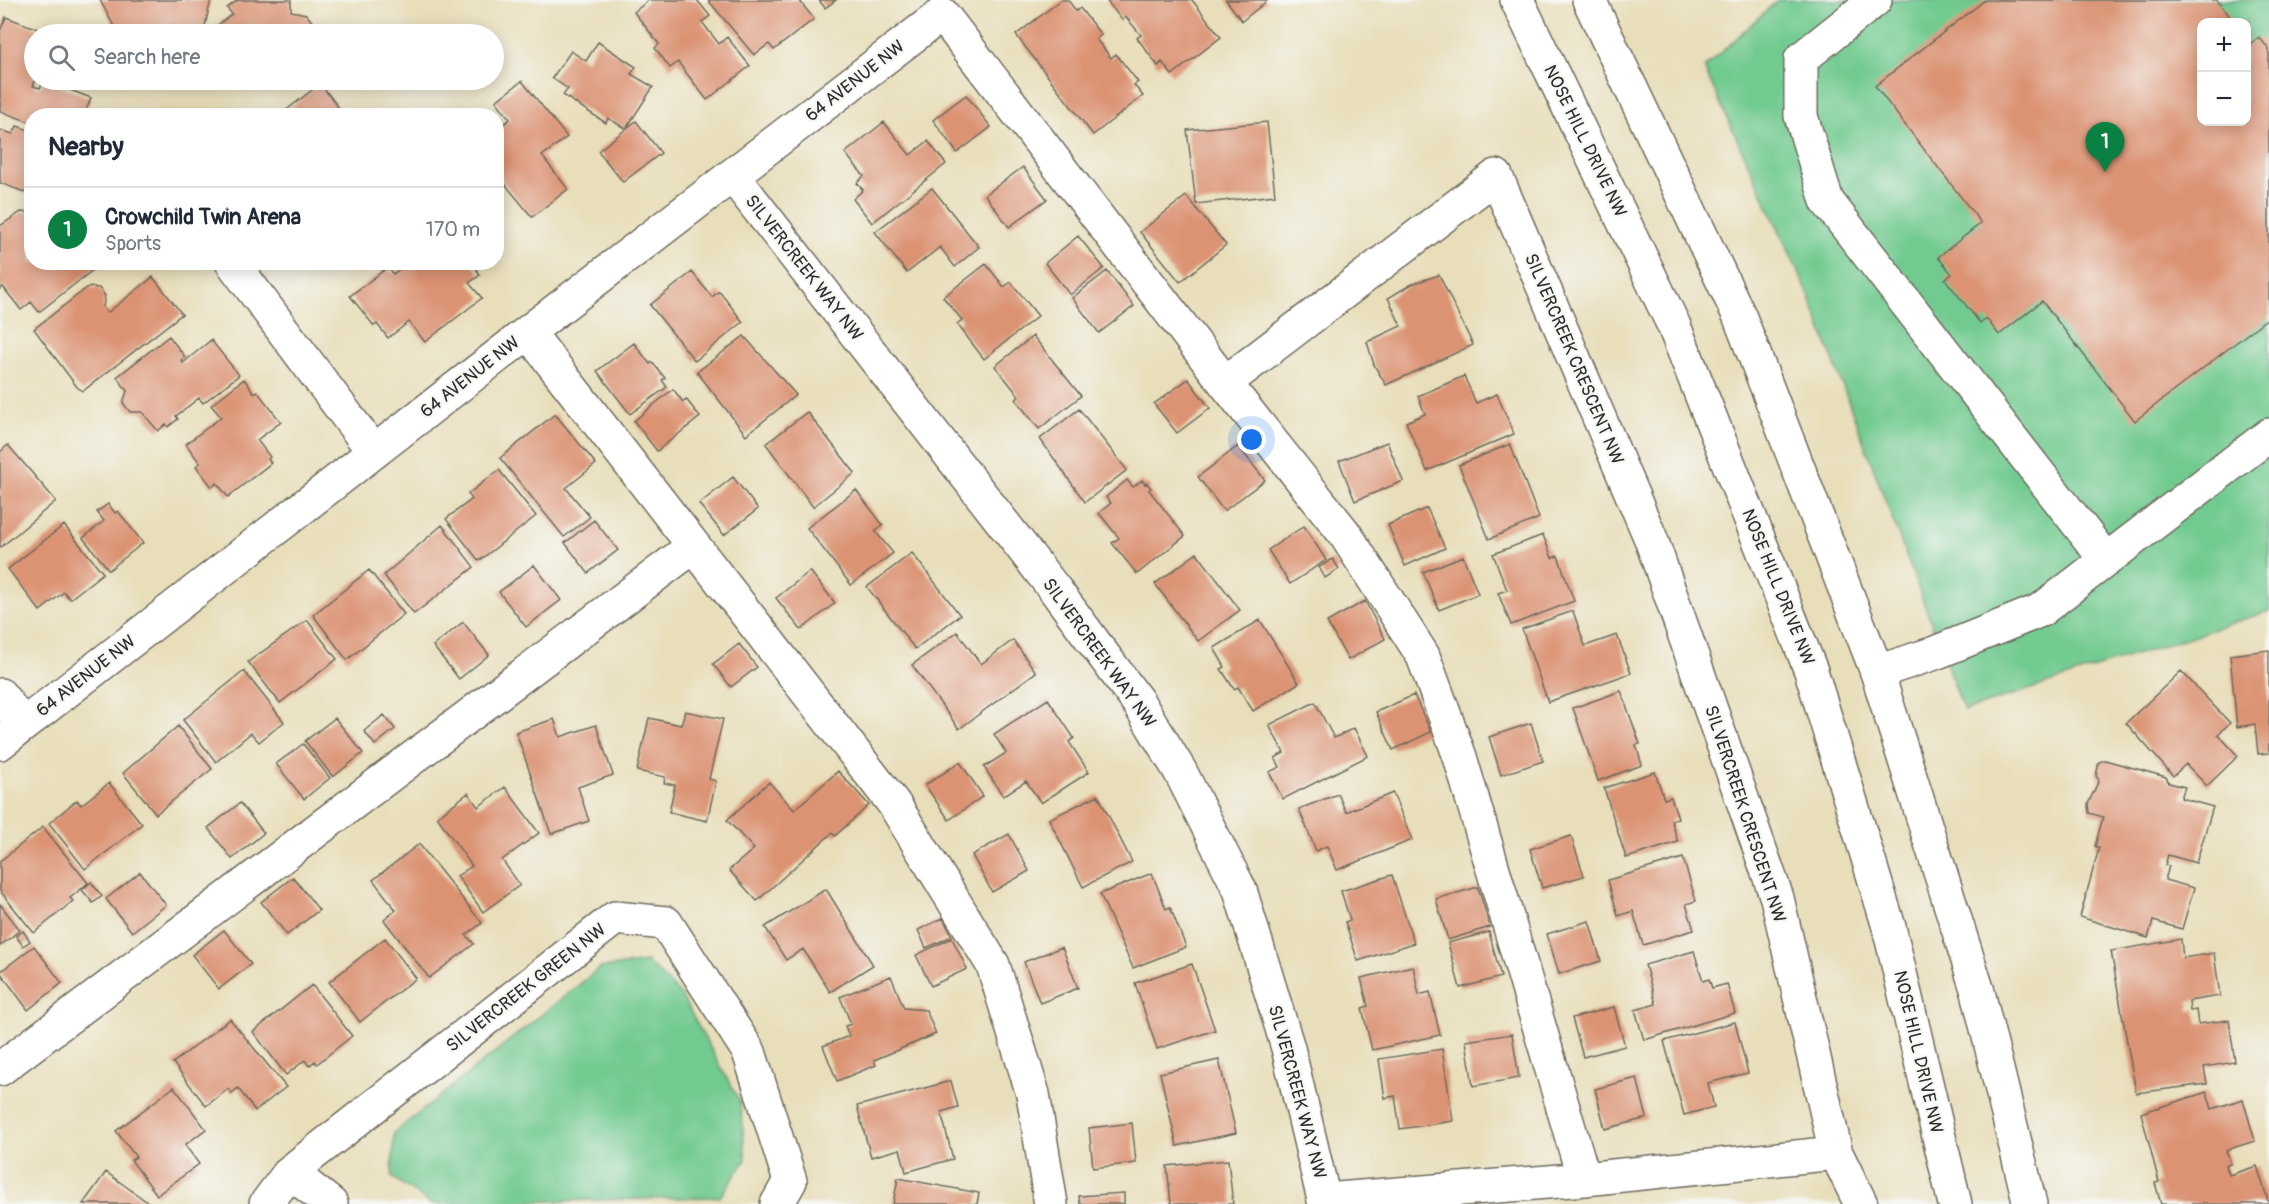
<!DOCTYPE html>
<html lang="en">
<head>
<meta charset="utf-8">
<style>
  body { margin:0; font-family:Pangolin,sans-serif; background:#f2f2f3; color:#1f2937 }
  .controls { position:absolute; right:18px; top:18px; display:grid; overflow:hidden; border-radius:12px; box-shadow:0 3px 15px #0003 }
  .controls button { width:54px; height:54px; display:grid; place-items:center; padding:0; border:0; border-bottom:2px solid #e0e1e3; background:#fff; color:#1f2937; font:30px sans-serif }
  .you { position:absolute; left:1252px; top:440px; width:21px; height:21px; margin:-15px; border:4px solid #fff; border-radius:50%; background:#1a73e8; box-shadow:0 0 0 9px #1a73e833 }
  .badge { display:grid; place-items:center; width:39px; height:39px; border-radius:50%; background:#0b8043; color:#fff; font-size:20px; font-weight:700 }
  .pin { position:absolute; translate:-50% -50px; filter:drop-shadow(0 2px 3px #0008) }
  .pin::after { content:''; position:absolute; top:32px; width:21px; height:18px; background:inherit; clip-path:polygon(0 0,100% 0,50% 100%) }
  .list { margin:0; padding:0; list-style:none }
  h2 { display:flex; justify-content:space-between; align-items:center; height:78px; margin:0; padding:0 24px; font-size:26px }
  h2 small { font-size:20px; font-weight:400; color:#747a83 }
  .list li { display:grid; grid-template-columns:39px 1fr auto; gap:18px; align-items:center; box-sizing:border-box; height:84px; padding:0 24px; border-top:2px solid #e0e1e3 }
  .list b { display:block; font-size:22px; white-space:nowrap }
  .list p { margin:0; font-size:20px; white-space:nowrap; color:#747a83 }
  .list em { font-size:20px; font-style:normal; color:#747a83 }
  .icon { flex:none; width:33px; height:33px; fill:none; stroke:currentColor; stroke-width:2; stroke-linecap:round; stroke-linejoin:round }
  .map { position:relative; flex:none; width:2269px; height:1204px; overflow:hidden }
  .search { position:absolute; background:#fff; box-shadow:0 3px 15px #0003; left:24px; top:24px; width:480px; height:66px; display:flex; align-items:center; gap:15px; box-sizing:border-box; padding:0 21px; border-radius:33px; color:#747a83; font-size:22px }
  .panel { position:absolute; background:#fff; box-shadow:0 3px 15px #0003; left:24px; top:108px; width:480px; height:162px; border-radius:24px }
  .map>svg:first-child { display:block }
</style>
</head>
<body>
<div class="map">
<svg width="2269" height="1204" viewBox="0 0 2269 1204">
  <rect width="100%" height="100%" fill="#f6f6f2"/>
  <filter id="ink" filterUnits="userSpaceOnUse"><feTurbulence type="fractalNoise" baseFrequency=".0167" numOctaves="2"/><feDisplacementMap in="SourceGraphic" scale="12" xChannelSelector="R" yChannelSelector="G"/><feConvolveMatrix kernelMatrix="1 2 1 2 8 2 1 2 1" color-interpolation-filters="sRGB"/></filter>
  <filter id="wash" filterUnits="userSpaceOnUse"><feTurbulence type="fractalNoise" baseFrequency=".008" numOctaves="4" result="noise"/><feDisplacementMap in="SourceGraphic" scale="24" xChannelSelector="R" yChannelSelector="G"/><feGaussianBlur stdDeviation="1.35" result="paint"/><feColorMatrix in="noise" values="0 0 0 0 0 0 0 0 0 0 0 0 0 0 0 0 0 1.4 0 .05"/><feComposite in="paint" operator="in"/></filter>
  <g filter="url(#wash)">
    <rect width="100%" height="100%" fill="#e8deba"/>
    <!-- green -->
    <path fill="#71ca90" stroke="#4e7a5e" stroke-width="1.5" fill-rule="evenodd" d="M1778 0H2269V611L1964 711 1808 293 1704 68ZM2202 22H2246V122H2202Z
      M647 962 681 995 740 1102 746 1160 720 1197 431 1204 392 1177 394 1133 600 968Z"/>
    <g id="blocks">
      <!-- building -->
      <path fill="#db9373" d="M100 0H211L203 34H155L156 26 153 25 136 34H118Z
        M238 0H291V11L306 14 313 23 314 34H219L214 28 232 14 227 8Z
        M649 0H697L710 16 702 22 719 44 727 37 750 66 707 100 678 62 670 68 655 48 659 44 634 12Z
        M708 0H799L814 19 774 50 769 44 754 55Z
        M819 0H836L825 8Z
        M1061 0H1068L1076 11 1080 8 1101 35 1096 39 1111 58 1116 54 1138 82 1134 85 1143 96 1093 135 1016 35Z
        M1106 0H1192L1221 37 1172 75 1162 62 1158 66 1137 38 1141 35 1126 17 1122 20Z
        M1226 0H1268L1242 21Z
        M1985 0H2217L2234 22H2202V122H2246V38L2251 44 2259 37 2269 49V317L2135 421 2042 301 1999 335 1986 318 1980 323 1945 279 1952 274 1938 257 1981 223 1875 86Z
        M6 17 51 34H34L36 80 33 86 40 88 44 80 91 98 84 116H32V123L0 111V31Z
        M598 42 636 67 631 74 653 87 626 129 608 118 606 123 563 95 568 89 552 78 571 51 586 61Z
        M522 81 567 137 542 156 568 189 532 217 496 173V130L510 119 496 101Z
        M317 86 319 89 322 86 345 116H279Z
        M966 95 991 127 957 153 933 120Z
        M636 121 661 153 623 182 598 151Z
        M884 122 910 155 928 141 946 164 872 223 853 199 863 190 857 183 864 176 845 153Z
        M1267 122 1275 195 1196 204 1187 130Z
        M17 126 32 131V195L0 183V130L13 134Z
        M1023 167 1047 199 1009 227 985 195Z
        M932 188 979 247 955 267 940 247 907 273 875 232Z
        M1186 196 1226 245 1180 282 1140 232Z
        M21 212 32 213V262H103L39 312 31 302 21 310 3 287 0 289V226Z
        M1078 236 1104 268 1070 295 1045 263Z
        M409 262H472L480 275 469 283 482 298 425 342 409 322 388 338 377 324 374 326 350 296 388 267 393 274Z
        M986 264 1004 287 1011 282 1038 316 984 359 957 324 962 320 943 297Z
        M1107 271 1134 306 1099 333 1072 298Z
        M692 272 712 297 719 291 743 322 695 361 650 305Z
        M1439 275 1473 345 1386 385 1374 365 1367 342 1401 326 1388 298 1412 284Z
        M153 277 182 314 83 391 77 387 34 329 88 287 99 288 105 296 103 307 107 313Z
        M169 336 185 357 181 360 183 363 211 340 239 375 203 403 199 398 176 416 178 419 168 427 166 424 158 431 142 412H130L123 403 127 391 117 377Z
        M744 336 796 395 746 435 697 372Z
        M1033 336 1081 396 1039 429 1016 400 1019 396 995 366Z
        M634 343 650 364 652 362 665 378 662 380 667 387 630 414 597 371Z
        M1464 376 1476 403 1497 394 1514 434 1427 471 1406 422 1425 414 1418 396Z
        M244 379 254 393 257 391 281 422 257 440 270 457 268 459 271 463 228 497 217 483 212 487 196 466 200 463 186 444 221 417 211 405Z
        M1188 379 1210 408 1177 433 1154 404Z
        M673 389 683 402 686 399 700 417 657 451 634 421Z
        M1079 409 1127 470 1085 502 1040 439Z
        M807 412 855 473 813 507 766 444Z
        M555 414 596 464 566 488 590 517 564 537 500 458Z
        M1387 442 1403 481 1355 501 1339 461Z
        M1510 444 1539 518 1489 539 1459 465Z
        M8 445 56 501 0 548V452Z
        M1238 446 1265 480 1224 511 1198 477Z
        M499 470 536 516 479 561 446 519 472 499 468 494Z
        M733 477 758 509 724 535 699 504Z
        M1127 480 1133 487 1142 480 1145 484 1147 483 1151 488 1149 490 1185 536 1137 574 1112 543 1119 538 1099 513 1111 503 1106 497Z
        M856 490 883 525 875 531 893 553 851 585 807 528Z
        M108 504 115 513 118 511 143 543 109 570 83 538 104 521 97 512Z
        M1427 508 1445 548 1405 566 1388 525Z
        M594 520 618 550 588 573 565 543Z
        M64 525 103 573 70 599 64 592 40 611 8 569Z
        M442 525 474 567 414 614 384 575Z
        M1304 526 1326 560 1290 584 1268 550Z
        M1543 535 1552 558 1558 556 1574 601 1511 625 1498 593 1507 590 1493 554Z
        M912 553 960 615 915 649 867 587Z
        M1197 553 1240 610 1198 641 1155 584Z
        M1463 556 1478 594 1439 610 1423 572Z
        M1333 559 1339 569 1325 578 1319 567Z
        M534 565 561 600 526 627 499 592Z
        M369 570 404 614 347 660 313 615Z
        M810 571 835 603 801 630 776 598Z
        M1365 601 1385 639 1348 660 1327 622Z
        M1573 611 1585 646 1617 635 1631 673 1548 702 1522 629Z
        M307 620 337 659 280 703 248 662Z
        M1260 620 1299 683 1253 711 1238 687 1234 689 1221 669 1225 667 1214 648Z
        M463 622 489 655 459 679 433 646Z
        M957 632 981 664 1013 640 1036 672 959 729 912 665Z
        M739 644 757 667 731 687 713 664Z
        M2269 650V753L2258 754 2255 724 2237 727 2230 655Z
        M244 671 284 722 259 742 251 733 216 762 183 720Z
        M2181 671 2230 723 2218 734 2238 756 2207 786 2186 764 2173 776 2126 723Z
        M1621 691 1640 744 1636 745 1642 765 1598 781 1573 708Z
        M1414 695 1431 732 1393 750 1376 712Z
        M1048 699 1074 738 1069 742 1089 772 1041 803 1026 781 1003 796 984 767 1006 753 994 734Z
        M1315 702 1334 738 1354 728 1368 756 1283 799 1269 772 1280 767 1275 758 1284 753 1269 725Z
        M685 711 723 719 709 779 716 781 707 821 669 812 675 785 664 783 665 777 637 771 649 718 681 725Z
        M384 715 395 729 375 745 364 731Z
        M335 718 363 753 333 777 305 741Z
        M554 719 560 737 596 725 613 775 578 787 589 821 551 834 516 732Z
        M1531 723 1543 761 1501 775 1489 737Z
        M178 726 212 769 156 814 123 773Z
        M303 744 330 778 304 799 276 764Z
        M2105 760 2166 777 2169 783 2185 787 2181 798 2213 807 2196 863 2168 855 2165 865 2169 866 2165 880 2194 888 2182 929 2153 921 2148 938 2080 917 2099 848 2095 846 2103 817 2089 813 2088 804 2099 780 2096 776 2099 762Z
        M960 762 983 796 949 820 925 785Z
        M838 771 869 805 835 836 832 833 757 901 729 870 754 849 727 820 769 782 794 810Z
        M1655 772 1664 799 1671 797 1678 818 1671 820 1678 842 1626 858 1604 788Z
        M109 783 142 824 85 869 49 823 77 800 81 805Z
        M505 787 539 833 502 860 520 885 483 912 457 876 472 866 437 817 468 793 478 807Z
        M1393 793 1412 840 1337 870 1327 846 1316 851 1299 809 1338 794 1346 812Z
        M1098 795 1132 862 1083 887 1049 819Z
        M240 803 264 833 232 859 208 828Z
        M43 827 88 883 70 898 73 901 34 933 0 891V861Z
        M1009 834 1029 871 992 892 972 855Z
        M1571 836 1584 876 1542 888 1530 849Z
        M419 844 482 923 466 935 474 944 429 978 384 920 396 910 373 880Z
        M1683 858 1696 901 1686 904 1694 930 1643 945 1633 911 1618 916 1608 880Z
        M140 872 166 905 132 932 106 899Z
        M1152 873 1166 909 1170 907 1186 947 1133 968 1100 894Z
        M1392 875 1414 943 1358 961 1345 922 1350 920 1341 891Z
        M293 877 319 910 287 935 261 902Z
        M91 882 102 896 93 903 82 890Z
        M1478 887 1490 927 1448 940 1436 899Z
        M826 889 873 965 830 992 803 949 786 960 765 927Z
        M0 904 20 930 0 946Z
        M943 918 952 936 926 948 918 930Z
        M1589 921 1601 961 1559 974 1547 934Z
        M224 930 251 964 219 989 192 955Z
        M23 931 30 941 23 946 16 936Z
        M1489 932 1501 977 1460 988 1448 943Z
        M385 938 416 978 360 1022 329 982Z
        M952 938 967 969 931 986 916 955Z
        M2181 939 2183 958 2214 953 2220 996 2189 1001 2190 1011 2196 1010 2198 1024 2229 1020 2235 1062 2204 1067 2207 1084 2136 1093 2111 951Z
        M34 946 62 983 28 1010 0 972Z
        M1062 947 1078 988 1040 1003 1024 962Z
        M1694 951 1703 981 1709 979 1712 988 1727 984 1735 1013 1644 1040 1635 1010 1656 1004 1645 965Z
        M1192 964 1215 1030 1157 1049 1135 983Z
        M1413 966 1419 995 1430 992 1440 1035 1372 1050 1362 1008 1368 1006 1361 978Z
        M891 976 904 1008 926 1010 936 1034 874 1060 876 1065 837 1081 823 1046 849 1036 845 1026 851 1024 840 997Z
        M312 985 352 1036 317 1064 315 1061 309 1066 305 1060 286 1075 253 1032Z
        M1614 1007 1625 1046 1583 1057 1572 1018Z
        M230 1019 286 1087 255 1111 238 1088 232 1093 228 1089 206 1106 173 1063Z
        M1735 1022 1748 1073 1708 1083 1714 1107 1684 1115 1664 1041Z
        M1512 1034 1519 1078 1473 1086 1466 1041Z
        M1442 1049 1453 1121 1400 1129 1395 1096 1385 1098 1379 1059Z
        M1219 1060 1236 1133 1177 1146 1160 1073Z
        M1637 1078 1647 1118 1605 1129 1595 1089Z
        M951 1081 958 1107 941 1112 953 1159 906 1172 900 1149 871 1157 857 1106Z
        M174 1087 206 1129 185 1145 199 1164 157 1195 131 1160 136 1157 116 1131Z
        M2207 1092 2212 1109 2243 1099 2255 1141 2226 1150 2231 1164 2226 1165 2229 1175 2257 1166 2269 1204H2161L2155 1183 2159 1182 2141 1113Z
        M1132 1123 1136 1163 1093 1168 1089 1128Z
        M1228 1160 1233 1204H1171L1167 1166Z
        M106 1172 150 1204H83Z
        M898 1178 979 1193 977 1204H893Z
        M1124 1193V1204H1080L1079 1196Z"/>
    </g>
  </g>
  <g filter="url(#ink)">
    <use href="#blocks" fill-opacity="0" stroke="#6d6a5d" stroke-width="1.5"/>
    <g fill="none" stroke-linecap="round" stroke-linejoin="round">
      <!-- minor casing -->
      <g stroke="#6d6a5d" stroke-width="36">
        <path id="minor" d="M1875 0 1801 59V116L1827 201 2106 560
          M733 176 1056 591 1138 702 1180 771 1240 890 1288 1048 1325 1204
          M232 262 374 452
          M528 332 894 804 993 965 1033 1094 1051 1204
          M1225 383 1496 176 1651 539 1777 898 1836 1153 1584 1179 1325 1200
          M1877 672 1935 653 2041 610 2269 435
          M0 695 23 724
          M0 743 528 332 942 14 1225 383 1345 534 1423 656 1460 757 1584 1179
          M0 1069 694 546
          M1836 1153 1861 1204
          M290 1172 331 1204
          M266 1204 290 1172 615 918 666 923 749 1052 790 1181 777 1204"/>
      </g>
      <!-- major casing -->
      <g stroke="#6d6a5d" stroke-width="36">
        <path id="major" d="M1517 0 1674 326 1811 671 1889 927 1955 1204
          M1589 0 1739 315 1877 672 1978 992 2030 1204"/>
      </g>
      <!-- minor -->
      <use href="#minor" stroke="#fff" stroke-width="33"/>
      <!-- major -->
      <use href="#major" stroke="#fff" stroke-width="33"/>
    </g>
  </g>
  <g text-anchor="middle" dominant-baseline="central" stroke-width="4.5" stroke-linejoin="round" paint-order="stroke">
    <!-- street labels -->
    <g font-size="18" fill="#2b2b2b" stroke="#f6f6f2">
      <text transform="translate(855 81) rotate(-38)">64 AVENUE NW</text>
      <text transform="translate(1585 141) rotate(64)">NOSE HILL DRIVE NW</text>
      <text transform="translate(804 268) rotate(52)">SILVERCREEK WAY NW</text>
      <text transform="translate(1574 359) rotate(67)">SILVERCREEK CRESCENT NW</text>
      <text transform="translate(470 377) rotate(-38)">64 AVENUE NW</text>
      <text transform="translate(1778 587) rotate(68)">NOSE HILL DRIVE NW</text>
      <text transform="translate(1099 653) rotate(54)">SILVERCREEK WAY NW</text>
      <text transform="translate(86 676) rotate(-38)">64 AVENUE NW</text>
      <text transform="translate(1745 814) rotate(72)">SILVERCREEK CRESCENT NW</text>
      <text transform="translate(526 988) rotate(-38)">SILVERCREEK GREEN NW</text>
      <text transform="translate(1918 1052) rotate(77)">NOSE HILL DRIVE NW</text>
      <text transform="translate(1297 1092) rotate(75)">SILVERCREEK WAY NW</text>
    </g>
  </g>
</svg>
<div class="controls">
<button>+</button>
<button>−</button>
</div>
<div class="you"></div>
<div class="pin badge" style="left:2105px;top:172px">1</div>
<div class="search"><svg class="icon" aria-label="search" viewBox="0 0 24 24"><circle cx="10" cy="10" r="6"/><path d="M15 15l6 6"/></svg>Search here</div>
<section class="panel">
<h2>Nearby<small></small></h2>
<ul class="list">
<li><span class="badge">1</span><div><b>Crowchild Twin Arena</b><p>Sports</p></div><em>170 m</em></li>
</ul>
</section>
</div>
</body>
</html>
